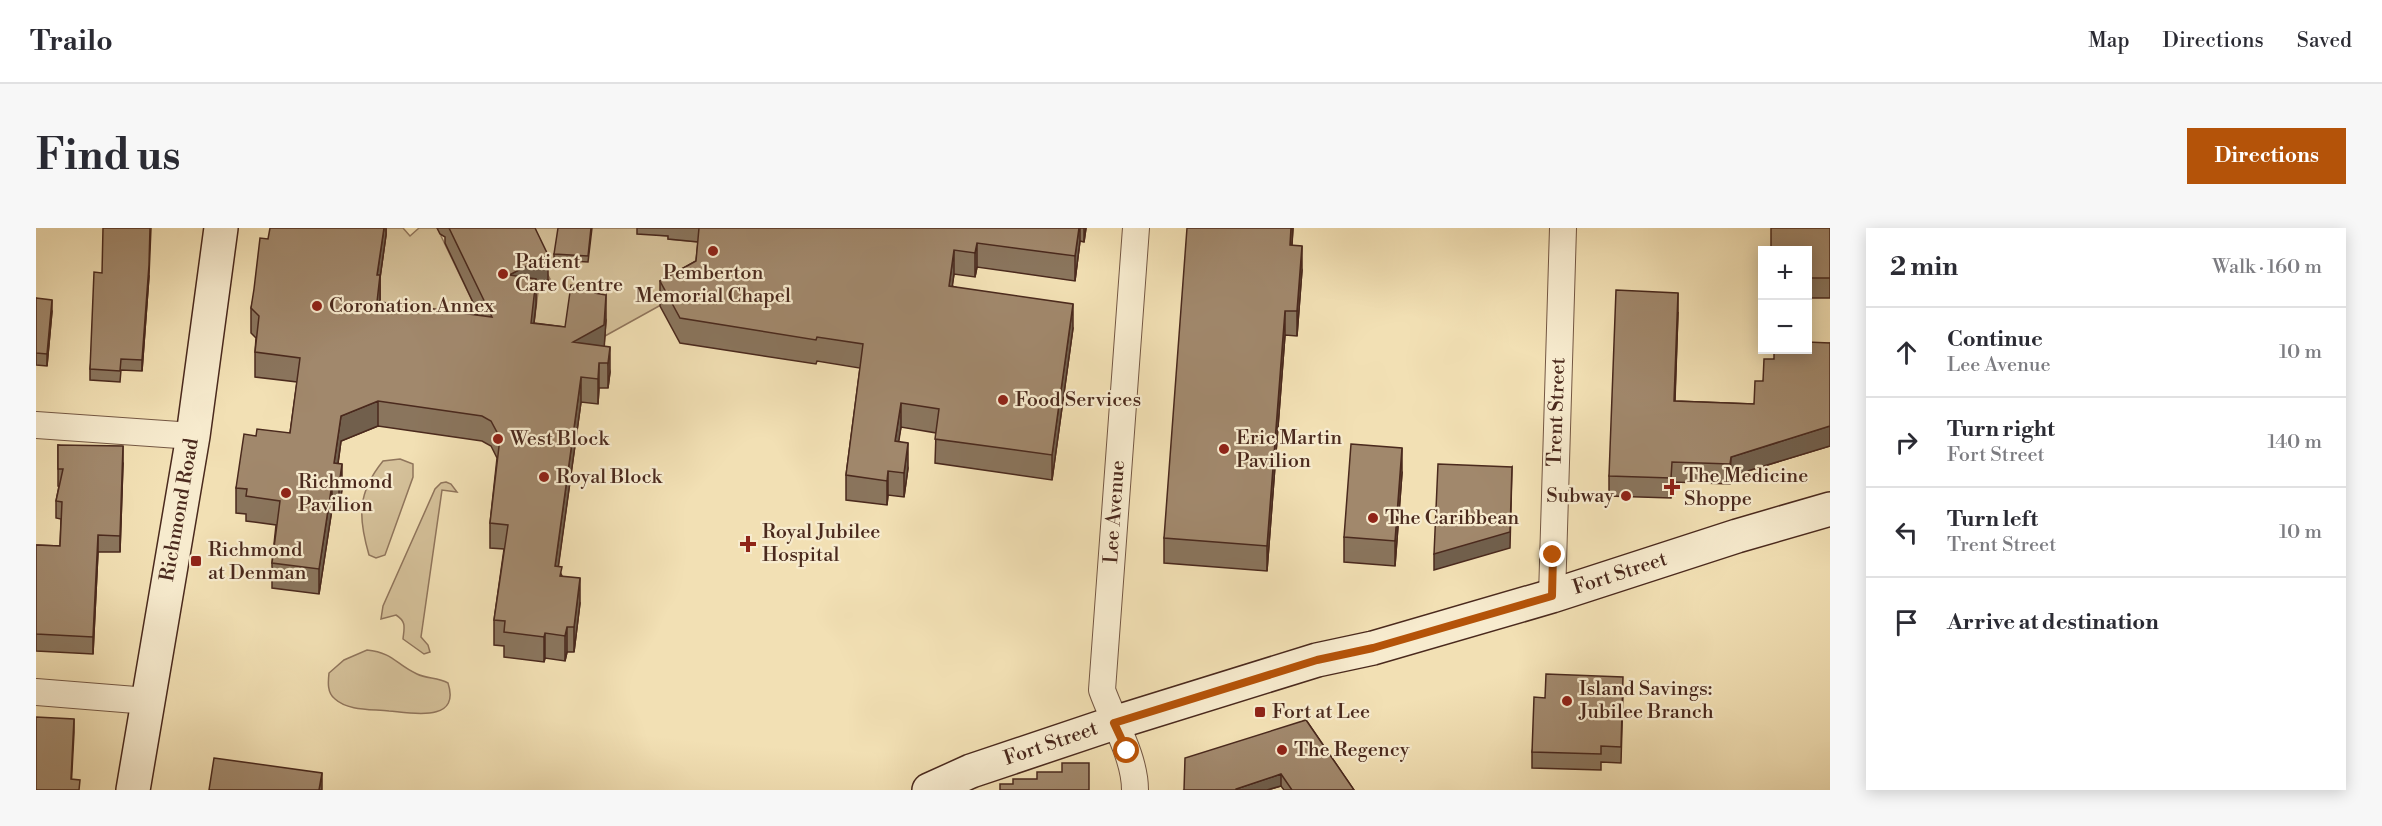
<!DOCTYPE html>
<html lang="en">
<head>
<meta charset="utf-8">
<style>
  body { margin:0; font-family:"Libre Bodoni",serif; background:#f7f7f7; color:#2b2b33 }
  .controls { position:absolute; right:18px; top:18px; display:grid; overflow:hidden; border-radius:0px; box-shadow:0 3px 15px #0003 }
  .controls button { width:54px; height:54px; display:grid; place-items:center; padding:0; border:0; border-bottom:2px solid #e1e1e2; background:#fff; color:#2b2b33; font:30px sans-serif }
  .stop { position:absolute; width:18px; height:18px; margin:-14px; border:4px solid #b45309; border-radius:50%; background:#fff }
  .stop.end { background:#b45309; border-color:#fff; box-shadow:0 2px 6px #0008 }
  .list { margin:0; padding:0; list-style:none }
  h2 { display:flex; justify-content:space-between; align-items:center; height:78px; margin:0; padding:0 24px; font-size:26px }
  h2 small { font-size:20px; font-weight:400; color:#7c7c81 }
  .list li { display:grid; grid-template-columns:39px 1fr auto; gap:18px; align-items:center; box-sizing:border-box; height:90px; padding:0 24px; border-top:2px solid #e1e1e2 }
  .list b { display:block; font-size:22px; white-space:nowrap }
  .list p { margin:0; font-size:20px; white-space:nowrap; color:#7c7c81 }
  .list em { font-size:20px; font-style:normal; color:#7c7c81 }
  .icon { flex:none; width:33px; height:33px; fill:none; stroke:currentColor; stroke-width:2; stroke-linecap:round; stroke-linejoin:round }
  .map { position:relative; flex:none; width:1794px; height:562px; overflow:hidden; border-radius:0px }
  header { display:flex; align-items:center; gap:36px; box-sizing:border-box; height:84px; padding:0 30px; background:#fff; border-bottom:2px solid #e1e1e2 }
  header strong { font-size:28px }
  nav { display:flex; gap:33px; margin-inline-start:auto; font-size:21px }
  .intro { display:flex; align-items:center; justify-content:space-between; box-sizing:border-box; height:144px; padding:0 36px }
  h1 { margin:0; font-size:42px }
  .button { padding:15px 27px; border-radius:0px; background:#b45309; color:#fff; font-size:21px; font-weight:700 }
  main { display:flex; gap:36px; padding:0 36px }
  aside { flex:1; background:#fff; border-radius:0px; box-shadow:0 3px 15px #0003 }
  .map>svg:first-child { display:block }
</style>
</head>
<body>
<header>
<strong>Trailo</strong>
<nav><a>Map</a><a>Directions</a><a>Saved</a></nav>
</header>
<div class="intro"><h1>Find us</h1><a class="button">Directions</a></div>
<main>
<div class="map">
<svg width="1794" height="562" viewBox="0 0 1794 562">
  <rect width="100%" height="100%" fill="#f2e0b4"/>
  <filter id="stains"><feTurbulence type="fractalNoise" baseFrequency=".00333" numOctaves="4"/><feColorMatrix values="0 0 0 0 .2 0 0 0 0 .09 0 0 0 0 .02 0 0 0 .5 -.17"/></filter>
  <radialGradient id="worn" r=".72"><stop offset=".6" stop-color="#630" stop-opacity="0"/><stop offset="1" stop-color="#630" stop-opacity=".3"/></radialGradient>
  <!-- green -->
  <path fill="#d5c19a" stroke="#90755c" stroke-width="1.5" d="M300 0H367L374 8 383 0H402L407 6 405 8 446 93 482 118 341 99 344 72Z
    M486 0H616L621 7 632 8V11L664 14 688 42 569 108 529 124 495 119 502 64 500 58 514 51Z
    M364 231 377 236V249L349 327 340 330 333 327C322 289 321 265 347 233Z
    M410 254 415 256 421 264 406 262 385 409 392 417 394 424 388 426 367 411C368 400 371 394 360 387L345 391 347 378 399 261 405 255Z
    M331 422C358 425 359 436 381 446 391 451 402 449 412 455 425 495 376 485 353 483 336 481 312 483 299 471 291 465 292 454 293 445L308 432Z"/>
  <g fill="none" stroke-linecap="round" stroke-linejoin="round">
    <!-- minor casing -->
    <g stroke="#745743" stroke-width="28">
      <path id="minor" d="M0 197 157 208
        M1516 368 1527 0
        M0 464 112 473
        M1099 562C1099 529 1077 493 1066 462L1100 0"/>
    </g>
    <!-- secondary casing -->
    <g stroke="#4a291d" stroke-width="36">
      <path id="secondary" d="M97 562 157 208 185 0
        M893 562 935 543 1078 495 1281 432 1337 420 1516 368 1701 308 1794 281"/>
    </g>
    <!-- minor -->
    <use href="#minor" stroke="#f7ebce" stroke-width="26"/>
    <!-- secondary -->
    <use href="#secondary" stroke="#f7ebce" stroke-width="33"/>
  </g>
  <!-- wall -->
  <path fill="#8a755d" stroke="#4a291d" stroke-width="1.5" d="M350 0V7L344 50V74L443 87 409 15V9L404 6 401 0H499L512 52 500 58V76L498 95 529 99 559 65 570 92 568 118 574 144 572 160H563L562 176 545 174 522 339 526 348 544 375 538 424H531L529 433 509 430 508 434 468 429V418L458 417V392L468 321 454 320V295L461 230 455 218 446 213 342 198 305 213 302 236 306 261 303 282 296 281 283 366 236 360V335L240 297 210 293V286L200 285V260L220 208 254 205 261 154 219 149V124L220 110 215 105V80L232 11Z
    M556 0 552 34 518 32V26Z
    M601 0H1050L1048 14 1044 13 1039 53 941 39 939 49 918 46 916 58 1037 100 1016 252 899 235 900 205 865 199 862 214 872 240 868 269 852 267 851 277 810 272V247L824 140 781 133 780 136 644 115 624 78V53L660 33 662 14 632 11V8L601 6Z
    M1257 0 1256 17 1266 42 1261 108 1249 107 1231 343 1128 335V310Z
    M1794 0V70H1772V22Z
    M66 45 113 48 106 143 85 142 84 154 54 152V141Z
    M0 70 16 83 11 138 0 137Z
    M1642 84 1639 173 1718 176 1727 153 1738 131 1794 115V218L1695 248 1694 256 1636 254 1635 270 1573 268V248Z
    M22 217 87 235 84 324H62L57 426 0 423V317L24 318 25 291 20 290V273L23 258H22Z
    M1366 245 1359 338 1308 334V309Z
    M1587 465 1585 535 1565 534V542L1496 540V524L1509 470Z
    M1270 492 1318 562H1248L1245 558 1231 562H1148Z"/>
  <!-- shaded-wall -->
  <path fill="#715f4c" stroke="#4a291d" stroke-width="1.5" d="M115 0 113 48 106 143V132Z
    M348 0H350V7L344 50V72L341 99V47Z
    M1043 0H1044V13L1039 53V28Z
    M1048 0H1050L1048 14Z
    M1255 0H1257L1254 42V17Z
    M941 15V39L939 49V25Z
    M1266 18V42L1261 108V83Z
    M918 22V46L913 82V58Z
    M512 27V52L500 58V76L495 120 473 47Z
    M1642 65V84L1638 193V173Z
    M570 67V92L568 122 537 114Z
    M16 72V83L11 138V126Z
    M1037 76V100L1016 252V227Z
    M1249 83V107L1231 343V318Z
    M574 119V144L572 160V135Z
    M563 135V160L562 176V151Z
    M545 149V174L519 363V338Z
    M342 173V198L305 213 299 256 298 235 305 188Z
    M865 175V199L859 238V213Z
    M1794 198V218L1695 248 1694 256 1695 229Z
    M872 215V240L868 269V245Z
    M87 218V235L84 324V308Z
    M1366 220V245L1359 338V313Z
    M306 236V261L303 282V257Z
    M1476 239 1474 320 1398 342V326Z
    M852 243V267L851 277V253Z
    M296 256V281L283 366V341Z
    M62 307V324L57 426V409Z
    M544 350V375L538 424V399Z
    M531 399V424L529 433V408Z
    M509 405V430L508 434V409Z
    M38 491V505L35 562Z
    M286 545V562H283Z
    M1245 546V558L1231 562H1200V561Z"/>
  <!-- building -->
  <path fill="#a1886c" stroke="#4a291d" stroke-width="1.5" d="M67 0H114L113 37 106 132 85 131 84 143 54 141 58 44 66 45Z
    M234 0H348L341 47H344L341 74 456 89 413 0H499L512 27 473 47 500 51 495 95 529 99 535 57 559 61V65L570 67 568 97 537 114 574 119 572 135H563L562 151 545 149 519 338 526 339 524 348 544 350 538 399H531L529 408 509 405 508 409 468 404 469 393 458 392 472 297 454 295 464 210 455 193 446 188 342 173 305 188 298 235 306 236 303 257 296 256 283 341 236 335 244 273 210 268 211 261 200 260 208 206 220 208 221 201 254 205 264 130 219 124 223 88 215 80 218 61 224 10 232 11Z
    M522 0H555L552 28 518 26Z
    M663 0H1043L1039 28 941 15 939 25 918 22 913 58 1037 76 1016 227 899 211 903 181 865 175 859 213 872 215 868 245 852 243 851 253 810 247 827 116 781 109 780 112 644 90 624 53 660 33Z
    M1151 0H1255L1254 17 1266 18 1261 83H1249L1231 318 1128 310Z
    M1735 0H1794V50H1772V22H1735Z
    M1580 62 1642 65 1638 173 1718 176 1719 153H1727L1728 131H1738V122H1772V114L1794 115V198L1695 229 1694 236 1636 234 1635 250 1573 248Z
    M0 70 16 72 11 126 0 125Z
    M1315 216 1366 220 1359 313 1308 309Z
    M22 217 87 218 84 308 62 307 57 409 0 406V317L24 318 26 274 20 273 27 241H22Z
    M1402 236 1476 239 1474 304 1398 326Z
    M1510 446 1587 449 1585 519 1565 518V526L1496 524 1498 469 1509 470Z
    M0 489 38 491 35 551 44 552 43 562H0Z
    M1270 492 1318 562H1256L1245 546 1200 561V562H1148L1149 530Z
    M178 530 286 545 283 562H173Z
    M1026 535H1053V562H964V556H977V551H1001V544H1026Z"/>
  <g fill="none" stroke-linecap="round" stroke-linejoin="round">
    <!-- route -->
    <path stroke="#b45309" stroke-width="8" d="M1091 523 1078 495 1281 432 1337 420 1516 368 1517 327"/>
  </g>
  <!-- markers -->
  <g fill="#8f2418" stroke="#f7ebce" stroke-width="2">
    <circle cx="677" cy="23" r="6"/>
    <circle cx="467" cy="46" r="6"/>
    <circle cx="281" cy="78" r="6"/>
    <circle cx="967" cy="172" r="6"/>
    <circle cx="462" cy="211" r="6"/>
    <circle cx="1188" cy="221" r="6"/>
    <circle cx="508" cy="249" r="6"/>
    <path d="M1633 250h6v6h6v6h-6v6h-6v-6h-6v-6h6z"/>
    <circle cx="250" cy="265" r="6"/>
    <circle cx="1590" cy="268" r="6"/>
    <circle cx="1337" cy="290" r="6"/>
    <path d="M709 307h6v6h6v6h-6v6h-6v-6h-6v-6h6z"/>
    <rect x="154" y="327" width="12" height="12" rx="3"/>
    <circle cx="1531" cy="473" r="6"/>
    <rect x="1218" y="478" width="12" height="12" rx="3"/>
    <circle cx="1246" cy="522" r="6"/>
  </g>
  <g text-anchor="middle" dominant-baseline="central" stroke-width="4.5" stroke-linejoin="round" paint-order="stroke">
    <!-- poi labels -->
    <g font-size="20" fill="#4a291d" stroke="#f7ebce" text-anchor="start">
      <text x="479" y="34">Patient<tspan x="479" dy="23">Care Centre</tspan></text>
      <text x="677" y="45" text-anchor="middle">Pemberton<tspan x="677" dy="23">Memorial Chapel</tspan></text>
      <text x="293" y="78">Coronation Annex</text>
      <text x="979" y="172">Food Services</text>
      <text x="1200" y="210">Eric Martin<tspan x="1200" dy="23">Pavilion</tspan></text>
      <text x="474" y="211">West Block</text>
      <text x="1648" y="248">The Medicine<tspan x="1648" dy="23">Shoppe</tspan></text>
      <text x="520" y="249">Royal Block</text>
      <text x="262" y="254">Richmond<tspan x="262" dy="23">Pavilion</tspan></text>
      <text x="1578" y="268" text-anchor="end">Subway</text>
      <text x="1349" y="290">The Caribbean</text>
      <text x="726" y="304">Royal Jubilee<tspan x="726" dy="23">Hospital</tspan></text>
      <text x="172" y="322">Richmond<tspan x="172" dy="23">at Denman</tspan></text>
      <text x="1543" y="461">Island Savings:<tspan x="1543" dy="23">Jubilee Branch</tspan></text>
      <text x="1236" y="484">Fort at Lee</text>
      <text x="1258" y="522">The Regency</text>
    </g>
    <!-- street labels -->
    <g font-size="20" fill="#4a291d" stroke="#f7ebce">
      <text transform="translate(1521 184) rotate(-88)">Trent Street</text>
      <text transform="translate(144 282) rotate(-80)">Richmond Road</text>
      <text transform="translate(1079 284) rotate(-86)">Lee Avenue</text>
      <text transform="translate(1584 346) rotate(-18)">Fort Street</text>
      <text transform="translate(1015 516) rotate(-19)">Fort Street</text>
    </g>
  </g>
  <rect width="100%" height="100%" filter="url(#stains)"/>
  <rect width="100%" height="100%" fill="url(#worn)"/>
</svg>
<div class="controls">
<button>+</button>
<button>−</button>
</div>
<div class="stop" style="left:1091px;top:523px"></div>
<div class="stop end" style="left:1517px;top:327px"></div>
</div>
<aside>
<h2>2 min<small>Walk · 160 m</small></h2>
<ul class="list">
<li><svg class="icon" aria-label="ahead" viewBox="0 0 24 24"><path d="M12 20V5M6 11l6-6 6 6"/></svg><div><b>Continue</b><p>Lee Avenue</p></div><em>10 m</em></li>
<li><svg class="icon" aria-label="right" viewBox="0 0 24 24"><path d="M7 20v-9h11M14 6l5 5-5 5"/></svg><div><b>Turn right</b><p>Fort Street</p></div><em>140 m</em></li>
<li><svg class="icon" aria-label="left" viewBox="0 0 24 24"><path d="M17 20v-9H6M10 6l-5 5 5 5"/></svg><div><b>Turn left</b><p>Trent Street</p></div><em>10 m</em></li>
<li><svg class="icon" aria-label="arrive" viewBox="0 0 24 24"><path d="M6 21V4h12l-3 4 3 4H6"/></svg><div><b>Arrive at destination</b></div></li>
</ul>
</aside>
</main>
</body>
</html>
